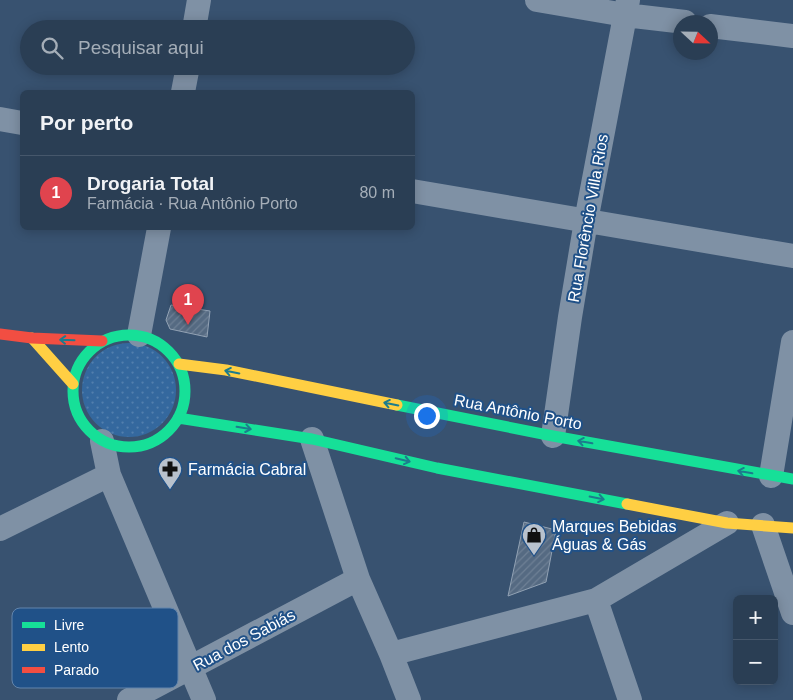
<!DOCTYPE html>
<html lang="pt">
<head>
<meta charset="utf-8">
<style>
  body { margin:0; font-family:Arial,sans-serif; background:#32455a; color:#f1f3f6 }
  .controls { position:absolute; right:15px; bottom:15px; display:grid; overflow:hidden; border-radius:8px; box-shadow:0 2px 12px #0003 }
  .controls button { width:45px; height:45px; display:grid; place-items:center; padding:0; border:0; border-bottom:1px solid #46576b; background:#2a3e54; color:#f1f3f6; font:25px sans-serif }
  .compass { position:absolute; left:673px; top:15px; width:45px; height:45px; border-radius:50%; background:#2a3e54; box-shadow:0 2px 12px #0003; rotate:112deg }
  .you { position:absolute; left:426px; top:415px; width:18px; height:18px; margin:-12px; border:4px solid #fff; border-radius:50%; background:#1a73e8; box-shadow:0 0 0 8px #1a73e833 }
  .badge { display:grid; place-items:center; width:32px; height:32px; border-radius:50%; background:#8c9099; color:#fff; font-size:16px; font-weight:700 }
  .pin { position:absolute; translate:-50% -41px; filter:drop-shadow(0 1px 2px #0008) }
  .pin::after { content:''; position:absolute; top:26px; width:18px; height:15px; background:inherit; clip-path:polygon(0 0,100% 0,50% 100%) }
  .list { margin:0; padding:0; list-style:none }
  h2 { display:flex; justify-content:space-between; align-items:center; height:65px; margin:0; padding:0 20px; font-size:21px }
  h2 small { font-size:16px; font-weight:400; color:#a5aeb8 }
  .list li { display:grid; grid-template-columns:32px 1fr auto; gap:15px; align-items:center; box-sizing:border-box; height:75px; padding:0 20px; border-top:1px solid #46576b }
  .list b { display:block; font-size:19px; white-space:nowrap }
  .list p { margin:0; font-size:16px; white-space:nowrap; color:#a5aeb8 }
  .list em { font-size:16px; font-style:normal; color:#a5aeb8 }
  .icon { flex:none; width:28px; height:28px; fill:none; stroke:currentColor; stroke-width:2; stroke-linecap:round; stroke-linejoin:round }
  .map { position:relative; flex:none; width:793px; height:700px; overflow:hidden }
  .search { position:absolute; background:#2a3e54; box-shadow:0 2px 12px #0003; left:20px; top:20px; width:395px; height:55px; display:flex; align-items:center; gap:12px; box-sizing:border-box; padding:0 18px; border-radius:28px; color:#a5aeb8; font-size:19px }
  .panel { position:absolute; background:#2a3e54; box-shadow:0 2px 12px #0003; left:20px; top:90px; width:395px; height:140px; border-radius:8px }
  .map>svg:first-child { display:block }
</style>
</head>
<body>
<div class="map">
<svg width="793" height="700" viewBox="0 0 793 700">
  <defs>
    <pattern id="grass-dots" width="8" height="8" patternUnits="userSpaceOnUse" patternTransform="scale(1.25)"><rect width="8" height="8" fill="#34689e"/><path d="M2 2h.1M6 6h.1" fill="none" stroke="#527fad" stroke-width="1.8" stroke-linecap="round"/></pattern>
    <pattern id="building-hatch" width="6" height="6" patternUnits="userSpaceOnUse" patternTransform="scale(1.25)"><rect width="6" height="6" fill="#556a82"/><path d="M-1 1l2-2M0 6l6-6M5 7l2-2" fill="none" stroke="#6e8095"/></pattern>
  </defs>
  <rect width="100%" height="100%" fill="#385270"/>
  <!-- grass -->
  <path fill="url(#grass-dots)" d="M82 390a47 47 0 1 1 94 0a47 47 0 1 1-94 0Z"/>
  <!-- building -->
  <path fill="url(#building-hatch)" stroke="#92a2b4" d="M171 305 210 311 207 337 170 329 166 320Z
    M524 522 556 530 546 582 508 596Z"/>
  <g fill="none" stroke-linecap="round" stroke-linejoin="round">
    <!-- street -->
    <path stroke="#7f91a5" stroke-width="24" d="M537 0 625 15 685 22
      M710 26 793 36
      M194 29 199 0
      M183 92 188 66
      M0 119 22 123
      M412 191 793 256
      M139 335 159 228
      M553 436 570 317 586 221 628 0
      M312 439 358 579 391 654 409 700
      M102 441 109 475 204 700
      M771 476 793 342
      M763 525 793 613
      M0 529 109 475
      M596 600 630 700
      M391 654 596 600 727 523
      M129 700 358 579"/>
    <!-- fast -->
    <path stroke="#16e098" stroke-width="11" d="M73 391a56 56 0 1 1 112 0a56 56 0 1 1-112 0Z
      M397 405 553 436 793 479
      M178 418 312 439 437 468 627 504"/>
    <!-- slow -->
    <path stroke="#ffcf43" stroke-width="11" d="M32 338 73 384
      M179 364 226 370 397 405
      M627 504 727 523 793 528"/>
    <!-- jam -->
    <path stroke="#f24e42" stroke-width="11" d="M0 334 32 338 102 341"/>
  </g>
  <!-- one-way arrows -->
  <defs><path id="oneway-shaft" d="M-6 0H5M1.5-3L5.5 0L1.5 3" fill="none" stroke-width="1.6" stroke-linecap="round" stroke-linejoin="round" transform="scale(1.25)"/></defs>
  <g stroke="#1d7c8d">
    <use href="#oneway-shaft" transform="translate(67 340) rotate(-178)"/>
    <use href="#oneway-shaft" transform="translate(232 372) rotate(-169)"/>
    <use href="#oneway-shaft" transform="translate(391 404) rotate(-169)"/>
    <use href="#oneway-shaft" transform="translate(244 428) rotate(9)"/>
    <use href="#oneway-shaft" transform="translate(585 442) rotate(-170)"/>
    <use href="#oneway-shaft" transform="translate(403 460) rotate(13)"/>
    <use href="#oneway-shaft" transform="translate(745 472) rotate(-170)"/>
    <use href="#oneway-shaft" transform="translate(597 498) rotate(11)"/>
  </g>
  <!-- icons -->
  <defs>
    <g id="pharmacy-pin" transform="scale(1.25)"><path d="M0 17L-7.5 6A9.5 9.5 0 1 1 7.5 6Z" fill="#b9c2cd" stroke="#205188"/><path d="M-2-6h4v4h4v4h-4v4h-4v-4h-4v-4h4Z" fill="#111"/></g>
    <g id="shop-pin" transform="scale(1.25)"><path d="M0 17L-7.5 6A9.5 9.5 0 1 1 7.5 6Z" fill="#b9c2cd" stroke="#205188"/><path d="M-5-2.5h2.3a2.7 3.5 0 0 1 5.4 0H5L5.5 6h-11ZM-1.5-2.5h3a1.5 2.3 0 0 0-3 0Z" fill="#111"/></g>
  </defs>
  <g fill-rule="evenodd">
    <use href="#pharmacy-pin" x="170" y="469"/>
    <use href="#shop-pin" x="534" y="535"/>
  </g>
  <g text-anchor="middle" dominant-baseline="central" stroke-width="4" stroke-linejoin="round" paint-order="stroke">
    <!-- street labels -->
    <g font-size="16" fill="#fff" stroke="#205188">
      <text transform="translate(588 218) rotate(-80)">Rua Florêncio Villa Rios</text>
      <text transform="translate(518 412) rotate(11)">Rua Antônio Porto</text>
      <text transform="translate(244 640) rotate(-28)">Rua dos Sabiás</text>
    </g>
    <!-- poi labels -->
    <g font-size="16" fill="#fff" stroke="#205188" text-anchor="start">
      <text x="188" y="469">Farmácia Cabral</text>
      <text x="552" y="526">Marques Bebidas<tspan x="552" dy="18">Águas &amp; Gás</tspan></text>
    </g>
  </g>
  <!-- legend -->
  <rect x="12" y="608" width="166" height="80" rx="8" fill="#205188" stroke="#6385ac" stroke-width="1"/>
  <rect x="22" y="622" width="23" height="6" fill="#16e098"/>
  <rect x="22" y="644" width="23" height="7" fill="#ffcf43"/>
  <rect x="22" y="667" width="23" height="6" fill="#f24e42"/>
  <g font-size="14" fill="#fff">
    <text x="54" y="630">Livre</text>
    <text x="54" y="652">Lento</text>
    <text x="54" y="675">Parado</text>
  </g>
</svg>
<div class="controls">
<button>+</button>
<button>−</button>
</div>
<svg class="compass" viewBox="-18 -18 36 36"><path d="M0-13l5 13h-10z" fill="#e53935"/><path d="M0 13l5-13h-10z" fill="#a5aeb8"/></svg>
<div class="you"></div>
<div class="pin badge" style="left:188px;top:325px;background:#e0444e">1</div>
<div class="search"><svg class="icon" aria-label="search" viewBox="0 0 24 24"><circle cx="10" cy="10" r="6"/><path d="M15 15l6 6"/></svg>Pesquisar aqui</div>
<section class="panel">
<h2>Por perto<small></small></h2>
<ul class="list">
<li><span class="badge" style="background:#e0444e">1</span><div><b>Drogaria Total</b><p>Farmácia · Rua Antônio Porto</p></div><em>80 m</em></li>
</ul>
</section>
</div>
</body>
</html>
